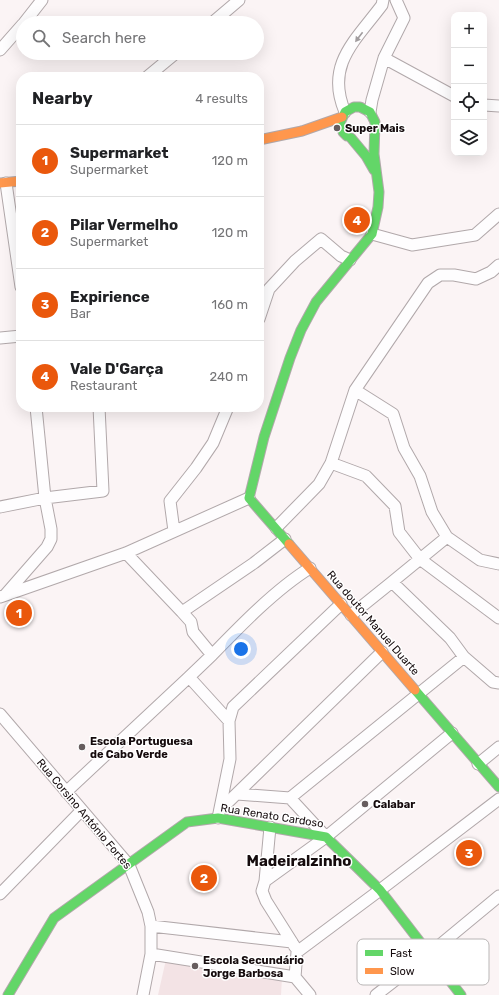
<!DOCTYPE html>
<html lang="en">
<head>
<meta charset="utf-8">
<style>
  body { margin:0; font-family:Rubik,sans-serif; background:#f6f6f6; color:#202124 }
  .controls { position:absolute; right:12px; top:12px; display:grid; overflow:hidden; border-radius:8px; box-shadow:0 4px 16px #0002 }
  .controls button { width:36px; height:36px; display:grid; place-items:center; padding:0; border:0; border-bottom:1px solid #e0e0e0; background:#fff; color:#202124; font:20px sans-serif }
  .you { position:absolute; left:241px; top:649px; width:14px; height:14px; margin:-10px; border:3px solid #fff; border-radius:50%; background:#1a73e8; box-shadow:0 0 0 6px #1a73e833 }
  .badge { display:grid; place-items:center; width:26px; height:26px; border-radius:50%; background:#ea580c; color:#fff; font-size:13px; font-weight:700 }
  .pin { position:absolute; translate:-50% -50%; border:2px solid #fff; box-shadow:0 1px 4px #0006 }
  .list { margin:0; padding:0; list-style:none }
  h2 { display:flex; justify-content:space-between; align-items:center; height:52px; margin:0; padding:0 16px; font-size:17px }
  h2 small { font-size:13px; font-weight:400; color:#757577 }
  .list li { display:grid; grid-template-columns:26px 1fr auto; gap:12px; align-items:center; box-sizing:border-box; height:72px; padding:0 16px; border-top:1px solid #e0e0e0 }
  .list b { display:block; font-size:15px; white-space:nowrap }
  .list p { margin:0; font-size:13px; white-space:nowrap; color:#757577 }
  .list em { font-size:13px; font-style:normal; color:#757577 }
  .icon { flex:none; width:22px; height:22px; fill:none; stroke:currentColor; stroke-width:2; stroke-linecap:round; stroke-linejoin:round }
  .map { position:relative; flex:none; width:499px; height:995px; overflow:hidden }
  .search { position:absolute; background:#fff; box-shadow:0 4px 16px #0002; left:16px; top:16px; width:248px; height:44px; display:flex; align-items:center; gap:10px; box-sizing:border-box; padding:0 14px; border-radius:22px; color:#757577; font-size:15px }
  .panel { position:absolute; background:#fff; box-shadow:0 4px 16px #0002; left:16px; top:72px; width:248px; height:340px; border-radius:16px }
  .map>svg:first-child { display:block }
</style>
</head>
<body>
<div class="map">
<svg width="499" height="995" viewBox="0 0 499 995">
  <rect width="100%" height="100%" fill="#fbf4f5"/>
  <!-- built -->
  <path fill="#f3e3e5" d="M167 955 282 977 281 995H158Z"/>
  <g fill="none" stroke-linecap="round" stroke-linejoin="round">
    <!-- street casing -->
    <g stroke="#b1a8aa" stroke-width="13">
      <path id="street" d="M24 23 42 0
        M212 23 239 0
        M0 50 23 24
        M384 58 454 96
        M147 77 176 53
        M484 105 499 106
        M345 112C325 65 355 41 382 5L383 0
        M370 112 372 100 384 58 404 18 396 0
        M6 183 21 287
        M372 234 412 245 475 235 499 214
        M259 319 269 289 295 261 321 239 341 256 350 260
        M0 338 21 336
        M355 390 393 414 404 448 420 476 432 512 447 537
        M331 463 366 476 395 506 399 532 420 559 499 618
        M0 507 45 498 103 491 99 407
        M276 528 319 484 331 463 355 390 428 283 440 275H454L476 279 491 272 499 265
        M174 531 170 501 196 468 213 443 228 407
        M126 553 182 612 254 563 285 539
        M392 582 447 537 480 560 499 564
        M5 595 47 547 51 539V529L45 498 36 407
        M0 597 126 553 249 498
        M182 612 191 622 193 632 212 655 189 677 229 721
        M351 615 392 582 450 638 464 657
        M212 655C240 626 276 589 310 568
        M0 714 129 865 148 912 151 926V954L143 995
        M478 764 499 747
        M66 792 189 677
        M237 794 290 798 464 657 493 682 499 683
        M290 798 326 837
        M220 810 382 652
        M218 818 230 759 229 721 233 707 341 604
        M270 827 265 881 262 891 266 901 295 947
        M265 881 326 837 452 733
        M0 894 82 810
        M151 926 292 942
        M151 954 295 977
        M310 995 295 977 297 952 380 890 499 799
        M376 995 429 954 499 896"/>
    </g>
    <!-- fast casing -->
    <g stroke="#b1a8aa" stroke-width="11">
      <path id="fast" d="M351 138 366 156 374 170
        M289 544 249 498 264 437 290 358 301 330 316 302 372 234 378 207 379 192 374 154 375 122 370 112 360 107H354L345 112 340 123 343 132 347 136
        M415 690 499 787
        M8 995 54 918 187 822 218 818 326 837 380 890 461 995"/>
    </g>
    <!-- slow casing -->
    <g stroke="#b1a8aa" stroke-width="11">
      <path id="slow" d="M259 140 302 131 342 117
        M0 183 21 181
        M289 544 415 690"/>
    </g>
    <!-- street -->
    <use href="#street" stroke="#fefdfe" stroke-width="11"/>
    <!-- fast -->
    <use href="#fast" stroke="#63d668" stroke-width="9"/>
    <!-- slow -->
    <use href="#slow" stroke="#ff974d" stroke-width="9"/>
  </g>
  <!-- one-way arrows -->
  <defs><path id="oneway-solid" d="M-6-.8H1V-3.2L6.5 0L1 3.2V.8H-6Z"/></defs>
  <use fill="#a19c9e" href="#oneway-solid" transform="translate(359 37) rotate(127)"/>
  <!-- markers -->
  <g fill="#665d5e" stroke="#fff" stroke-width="1.5">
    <circle cx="337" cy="128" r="4"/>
    <circle cx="82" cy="747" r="4"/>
    <circle cx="365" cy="804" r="4"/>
    <circle cx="195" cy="966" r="4"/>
  </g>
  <g text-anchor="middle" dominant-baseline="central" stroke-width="3" stroke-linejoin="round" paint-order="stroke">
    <!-- poi labels -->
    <g font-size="11" font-weight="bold" fill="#150b0d" stroke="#fff" text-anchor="start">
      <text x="345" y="128">Super Mais</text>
      <text x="90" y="741">Escola Portuguesa<tspan x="90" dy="13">de Cabo Verde</tspan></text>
      <text x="373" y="804">Calabar</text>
      <text x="203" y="960">Escola Secundário<tspan x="203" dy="13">Jorge Barbosa</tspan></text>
    </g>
    <!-- street labels -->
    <g font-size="11" fill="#150b0d" stroke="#fff">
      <text transform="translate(373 623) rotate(49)">Rua doutor Manuel Duarte</text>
      <text transform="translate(84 814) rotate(50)">Rua Corsino António Fortes</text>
      <text transform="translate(272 816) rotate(9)">Rua Renato Cardoso</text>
    </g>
    <!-- district labels -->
    <g font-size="15" font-weight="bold" fill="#150b0d" stroke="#fff">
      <text x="299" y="861">Madeiralzinho</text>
    </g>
  </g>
  <!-- legend -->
  <rect x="357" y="939" width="132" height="46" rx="6" fill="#fff" stroke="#b9b6b6" stroke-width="1"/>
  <rect x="365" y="950" width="18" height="6" fill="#63d668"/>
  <rect x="365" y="968" width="18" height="6" fill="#ff974d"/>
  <g font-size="11" fill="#150b0d">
    <text x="390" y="957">Fast</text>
    <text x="390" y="975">Slow</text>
  </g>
</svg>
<div class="controls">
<button>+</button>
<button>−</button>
<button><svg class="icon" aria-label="locate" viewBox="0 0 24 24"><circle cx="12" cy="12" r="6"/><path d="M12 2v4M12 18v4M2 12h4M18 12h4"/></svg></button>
<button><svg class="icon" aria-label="layers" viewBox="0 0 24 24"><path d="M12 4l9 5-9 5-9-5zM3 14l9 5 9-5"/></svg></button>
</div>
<div class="you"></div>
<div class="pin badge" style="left:19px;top:613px">1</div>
<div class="pin badge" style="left:204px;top:878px">2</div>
<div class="pin badge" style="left:469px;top:853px">3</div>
<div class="pin badge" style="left:357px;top:220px">4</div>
<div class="search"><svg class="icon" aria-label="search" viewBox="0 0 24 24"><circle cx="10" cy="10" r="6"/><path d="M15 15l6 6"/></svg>Search here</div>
<section class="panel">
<h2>Nearby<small>4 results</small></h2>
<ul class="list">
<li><span class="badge">1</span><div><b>Supermarket</b><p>Supermarket</p></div><em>120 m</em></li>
<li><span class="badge">2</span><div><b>Pilar Vermelho</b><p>Supermarket</p></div><em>120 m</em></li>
<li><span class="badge">3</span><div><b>Expirience</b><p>Bar</p></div><em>160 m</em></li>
<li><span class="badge">4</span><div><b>Vale D'Garça</b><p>Restaurant</p></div><em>240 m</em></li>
</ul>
</section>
</div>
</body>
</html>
